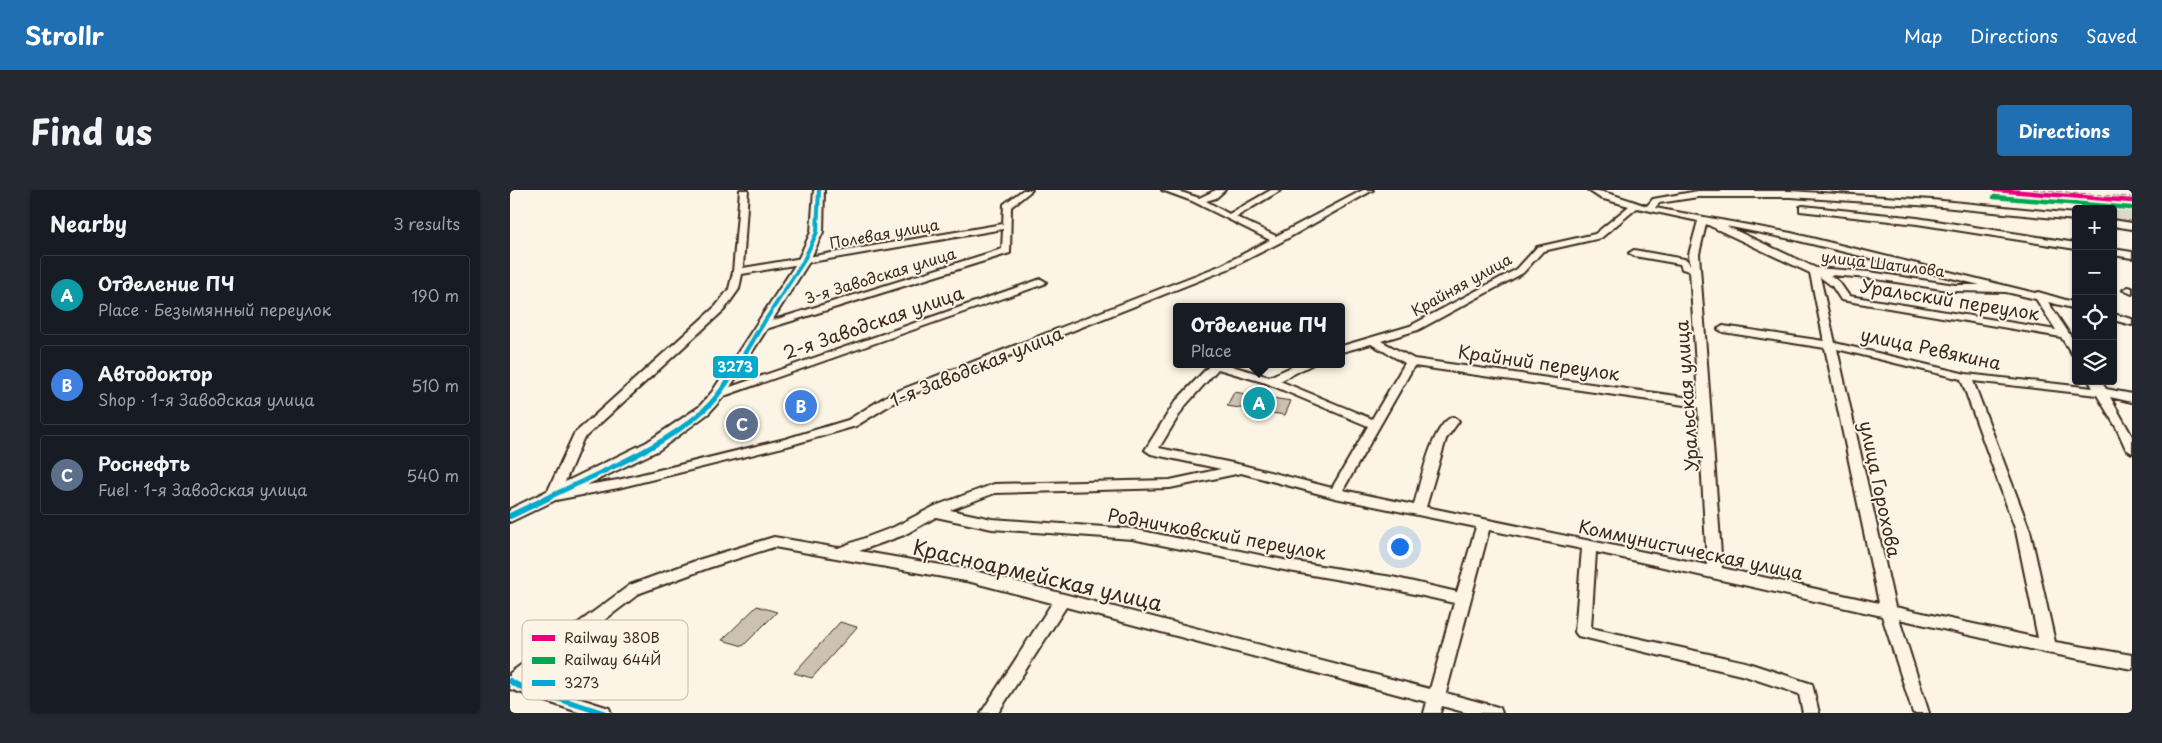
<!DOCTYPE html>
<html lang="en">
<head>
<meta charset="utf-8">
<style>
  body { margin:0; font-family:"Playpen Sans",sans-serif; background:#242831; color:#f1f3f6 }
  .controls { position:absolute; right:15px; top:15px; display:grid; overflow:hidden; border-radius:5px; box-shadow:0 1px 4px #0004 }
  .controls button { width:45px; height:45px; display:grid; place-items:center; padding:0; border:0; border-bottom:1px solid #363941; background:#171b24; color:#f1f3f6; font:25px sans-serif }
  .you { position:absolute; left:889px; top:356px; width:18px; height:18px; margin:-12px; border:4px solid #fff; border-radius:50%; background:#1a73e8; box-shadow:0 0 0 8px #1a73e833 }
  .badge { display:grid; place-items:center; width:32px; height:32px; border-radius:50%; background:#1f6fb2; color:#fff; font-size:16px; font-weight:700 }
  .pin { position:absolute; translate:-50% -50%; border:2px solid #fff; box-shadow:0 1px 5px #0006 }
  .popup { position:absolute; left:663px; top:113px; width:172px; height:65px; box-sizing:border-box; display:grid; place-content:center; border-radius:5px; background:#171b24; filter:drop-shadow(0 1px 4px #0005); font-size:16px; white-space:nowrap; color:#9ea1a6 }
  .popup b { font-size:19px; color:#f1f3f6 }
  .popup::after { content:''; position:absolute; left:50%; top:100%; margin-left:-10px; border:10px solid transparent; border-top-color:#171b24 }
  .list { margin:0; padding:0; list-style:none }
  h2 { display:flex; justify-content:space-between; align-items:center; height:65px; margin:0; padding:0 20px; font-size:21px }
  h2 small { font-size:16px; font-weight:400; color:#9ea1a6 }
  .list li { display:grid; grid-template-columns:32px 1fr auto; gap:15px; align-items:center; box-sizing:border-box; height:80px; margin:0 10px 10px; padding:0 10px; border:1px solid #363941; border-radius:5px }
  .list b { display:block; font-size:19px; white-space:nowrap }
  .list p { margin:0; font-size:16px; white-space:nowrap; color:#9ea1a6 }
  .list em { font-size:16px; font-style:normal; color:#9ea1a6 }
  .icon { flex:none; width:28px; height:28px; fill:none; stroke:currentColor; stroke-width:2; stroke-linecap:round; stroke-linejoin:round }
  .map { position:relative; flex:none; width:1622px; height:523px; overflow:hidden; border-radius:5px }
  header { display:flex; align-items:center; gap:30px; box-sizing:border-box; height:70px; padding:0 25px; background:#1f6fb2; color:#fff }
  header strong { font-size:24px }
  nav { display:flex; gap:28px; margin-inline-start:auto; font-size:18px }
  .intro { display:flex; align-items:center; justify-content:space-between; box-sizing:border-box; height:120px; padding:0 30px }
  h1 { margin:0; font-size:35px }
  .button { padding:12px 22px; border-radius:5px; background:#1f6fb2; color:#fff; font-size:18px; font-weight:700 }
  main { display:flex; gap:30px; padding:0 30px }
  aside { flex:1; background:#171b24; border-radius:5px; box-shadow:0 1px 4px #0004 }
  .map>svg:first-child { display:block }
</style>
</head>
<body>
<header>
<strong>Strollr</strong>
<nav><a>Map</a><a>Directions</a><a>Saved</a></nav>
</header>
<div class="intro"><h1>Find us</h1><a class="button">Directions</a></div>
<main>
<aside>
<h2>Nearby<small>3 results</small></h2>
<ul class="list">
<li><span class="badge" style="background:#0f9aa8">A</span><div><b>Отделение ПЧ</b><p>Place · Безымянный переулок</p></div><em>190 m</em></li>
<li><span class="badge" style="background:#3f7fe0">B</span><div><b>Автодоктор</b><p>Shop · 1-я Заводская улица</p></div><em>510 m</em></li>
<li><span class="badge" style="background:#5c6f8a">C</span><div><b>Роснефть</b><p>Fuel · 1-я Заводская улица</p></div><em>540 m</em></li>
</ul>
</aside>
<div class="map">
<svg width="1622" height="523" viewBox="0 0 1622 523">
  <rect width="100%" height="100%" fill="#fcf5e5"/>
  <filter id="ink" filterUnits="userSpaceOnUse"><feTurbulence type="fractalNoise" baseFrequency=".02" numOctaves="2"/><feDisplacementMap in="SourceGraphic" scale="10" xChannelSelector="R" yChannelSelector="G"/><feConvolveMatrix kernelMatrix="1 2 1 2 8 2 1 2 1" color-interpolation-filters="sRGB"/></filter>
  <g filter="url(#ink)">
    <!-- green -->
    <path fill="#e0d8c8" stroke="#8e8173" d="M1606 18 1622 19V34L1603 31V19H1577Z"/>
    <!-- building -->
    <path fill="#ccc2b3" stroke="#3b2a1e" d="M724 202 781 211 775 225 717 216Z
      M247 416 267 422 233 456 212 450Z
      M330 432 347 437 302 488 284 483Z"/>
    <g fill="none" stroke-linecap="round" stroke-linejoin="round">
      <!-- minor casing -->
      <g stroke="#3b2a1e" stroke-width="4">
        <path id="minor" d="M230 0H238L233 78 493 34 494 14 513 0H522L501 17 500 63 256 139 252 140 247 137 248 135 492 59 493 39 232 84 229 99 214 120 73 249 52 299 108 290 275 249 338 230 380 204 712 75 760 50 682 11 652 0H665L689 8 706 0H715L706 8 696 11 719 24 761 0H771L726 27 766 46 853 0H863L771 52 718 79 388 210 346 236 281 255 108 298 46 310 38 308 36 305 64 244 206 116 219 99 223 82Z
          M1078 0C1094 0 1121 11 1137 16L1143 9 1188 1H1280L1422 10 1566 24V30L1422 16 1280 7H1188L1149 13 1145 18 1281 43 1525 103 1528 102 1566 113V119L1538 112 1566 154V165L1562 164 1551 147 1331 110 1322 96 1310 87 1325 153 1456 184 1583 198 1579 191H1591L1596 199 1622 204V212L1600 207 1622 246V263L1616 259 1606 237 1587 205 1463 191 1520 341 1545 452 1622 465V479L1538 463 1389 429 1419 523H1403L1372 426 1086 362 1081 438 1235 472 1302 494 1309 523H1293L1289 504 1235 486 1068 446 1065 442 1072 359 979 340 936 503 984 516 990 518 992 523H957L932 516 930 523H914L917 512 556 417 488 523H471L542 413 461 392 264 357 198 378 130 403 14 491 99 518 101 523H71L0 499V483L120 395 188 370 264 347 328 358 384 337 425 316 484 294 660 290 711 279 641 264 635 260 665 212 701 174H715L759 187 788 174H803L770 191 862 229 895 173 861 154 832 162V156L900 136 1007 79 1027 57 1085 44 1119 16 1090 8ZM1127 18 1188 31 1179 64 1180 75 1177 70 1174 69 1124 60 1119 63 1124 66 1170 74 1172 79 1180 81 1188 209 904 169 871 151 908 140 1013 83 1033 61 1091 48ZM1196 34 1300 83 1314 151 1213 136 1208 139 1213 142 1315 158 1369 413 1212 378 1189 64ZM1216 36 1281 49 1470 95H1445L1359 82 1306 78ZM1320 85 1359 88 1445 101 1496 102 1526 109 1546 140 1339 106 1329 92ZM1327 159 1451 189 1506 341 1528 448 1385 417ZM904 176 1188 217 1197 375 916 317 936 249 949 231 943 227C922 233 910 295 904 315L833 300ZM708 179 756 193 858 236 822 298 732 275 649 258 674 217ZM731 283 825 308 966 337 947 402 882 387 779 371 622 339 482 329 440 320 485 303 660 298ZM426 327 482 339 622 349 779 381 882 399 944 413 920 499 461 380 349 361 394 345Z
          M1293 16 1407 28 1566 53V59L1407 34 1290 21V17Z
          M1603 30 1622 33V39L1603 36Z
          M1603 59 1622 62V68L1603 65Z
          M531 89 536 92 534 94 211 207H203L201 205 203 203Z
          M1618 97 1622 98V104L1613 100Z
          M1603 124 1622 129V135L1603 130Z"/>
      </g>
      <!-- major casing -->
      <g stroke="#3b2a1e" stroke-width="4">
        <path id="major" d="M304 0H314L313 42 299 72 215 205 199 223 149 260 0 332V319L137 252 189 217 202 202 287 72 301 42Z"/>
      </g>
      <!-- minor -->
      <use href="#minor" fill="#fcf5e5" fill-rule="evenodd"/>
      <!-- major -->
      <use href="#major" fill="#fcf5e5" fill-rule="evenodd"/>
      <!-- rail -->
      <path stroke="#3b2a1e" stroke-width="2" stroke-dasharray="5.5 2.5" stroke-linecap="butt" d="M1523 0 1622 8
        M1615 0H1622"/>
      <!-- bus-1-far2 casing -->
      <g stroke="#fcf5e5" stroke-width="6">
        <path id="bus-1-far2" d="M251 137 293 72 307 42 309 0"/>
      </g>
      <!-- bus-1-far1 casing -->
      <g stroke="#fcf5e5" stroke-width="9">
        <path id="bus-1-far1" d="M37 308C90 282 149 260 194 220 214 203 237 159 252 135"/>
      </g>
      <!-- bus-1 casing -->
      <g stroke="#fcf5e5" stroke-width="10">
        <path id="bus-1" d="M0 326 40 307
          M0 491 9 496 93 523"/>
      </g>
      <!-- bus-1-far2 -->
      <use href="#bus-1-far2" stroke="#00a9ce" stroke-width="4"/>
      <!-- bus-1-far1 -->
      <use href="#bus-1-far1" stroke="#00a9ce" stroke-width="5"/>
      <!-- bus-1 -->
      <use href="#bus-1" stroke="#00a9ce" stroke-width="6"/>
      <!-- rail-1 casing -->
      <g stroke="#fcf5e5" stroke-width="7">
        <path id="rail-1" d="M1485 0 1622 11"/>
      </g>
      <!-- rail-2 casing -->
      <g stroke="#fcf5e5" stroke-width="7">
        <path id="rail-2" d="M1484 7 1621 18"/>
      </g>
      <!-- rail-1 -->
      <use href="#rail-1" stroke="#e5007d" stroke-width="4.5"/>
      <!-- rail-2 -->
      <use href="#rail-2" stroke="#00a651" stroke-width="4.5"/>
    </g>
  </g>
  <g text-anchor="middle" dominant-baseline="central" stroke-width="4" stroke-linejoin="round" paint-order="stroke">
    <!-- far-street labels -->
    <g font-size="15" fill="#3b2a1e" stroke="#fcf5e5">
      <text transform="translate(374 43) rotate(-10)">Полевая улица</text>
      <text transform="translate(1373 73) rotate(7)">улица Шатилова</text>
      <text transform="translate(370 85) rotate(-17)">3-я Заводская улица</text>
      <text transform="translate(951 94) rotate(-29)">Крайняя улица</text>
    </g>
    <!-- street labels -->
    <g font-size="18" fill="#3b2a1e" stroke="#fcf5e5">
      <text transform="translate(1440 109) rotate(9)">Уральский переулок</text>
      <text transform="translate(363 132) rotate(-19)">2-я Заводская улица</text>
      <text transform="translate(1421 158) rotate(12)">улица Ревякина</text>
      <text transform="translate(1029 172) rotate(8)">Крайний переулок</text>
      <text transform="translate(466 176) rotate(-22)">1-я Заводская улица</text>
      <text transform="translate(1176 206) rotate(-94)">Уральская улица</text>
      <text transform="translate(1371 299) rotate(78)">улица Горохова</text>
      <text transform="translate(707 343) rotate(10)">Родничковский переулок</text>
      <text transform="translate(1181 359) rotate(12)">Коммунистическая улица</text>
    </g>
    <!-- near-street labels -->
    <g font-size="21" fill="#3b2a1e" stroke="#fcf5e5">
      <text transform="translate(528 384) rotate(13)">Красноармейская улица</text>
    </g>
  </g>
  <!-- legend -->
  <rect x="12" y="430" width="166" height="80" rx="8" fill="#fcf5e5" stroke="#c2b8a9" stroke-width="1"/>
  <rect x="22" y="445" width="23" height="6" fill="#e5007d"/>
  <rect x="22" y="467" width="23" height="7" fill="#00a651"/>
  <rect x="22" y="490" width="23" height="6" fill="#00a9ce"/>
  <g font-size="14" fill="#3b2a1e">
    <text x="54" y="453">Railway 380В</text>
    <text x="54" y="475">Railway 644Й</text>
    <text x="54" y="498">3273</text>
  </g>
  <rect stroke="#fcf5e5" stroke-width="2" x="202" y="165" width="47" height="24" rx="5" fill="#00a9ce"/>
  <g font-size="14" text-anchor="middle" font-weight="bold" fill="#fff">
    <text x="225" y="182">3273</text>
  </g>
</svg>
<div class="controls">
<button>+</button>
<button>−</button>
<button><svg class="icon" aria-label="locate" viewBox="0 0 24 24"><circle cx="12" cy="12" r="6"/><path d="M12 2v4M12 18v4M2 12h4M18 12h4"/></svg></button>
<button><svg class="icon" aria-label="layers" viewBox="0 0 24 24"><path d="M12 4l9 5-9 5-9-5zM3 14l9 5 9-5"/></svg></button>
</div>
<div class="you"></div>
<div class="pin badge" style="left:749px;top:213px;background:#0f9aa8">A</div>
<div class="popup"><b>Отделение ПЧ</b>Place</div>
<div class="pin badge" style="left:291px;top:216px;background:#3f7fe0">B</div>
<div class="pin badge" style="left:232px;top:234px;background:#5c6f8a">C</div>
</div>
</main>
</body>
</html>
